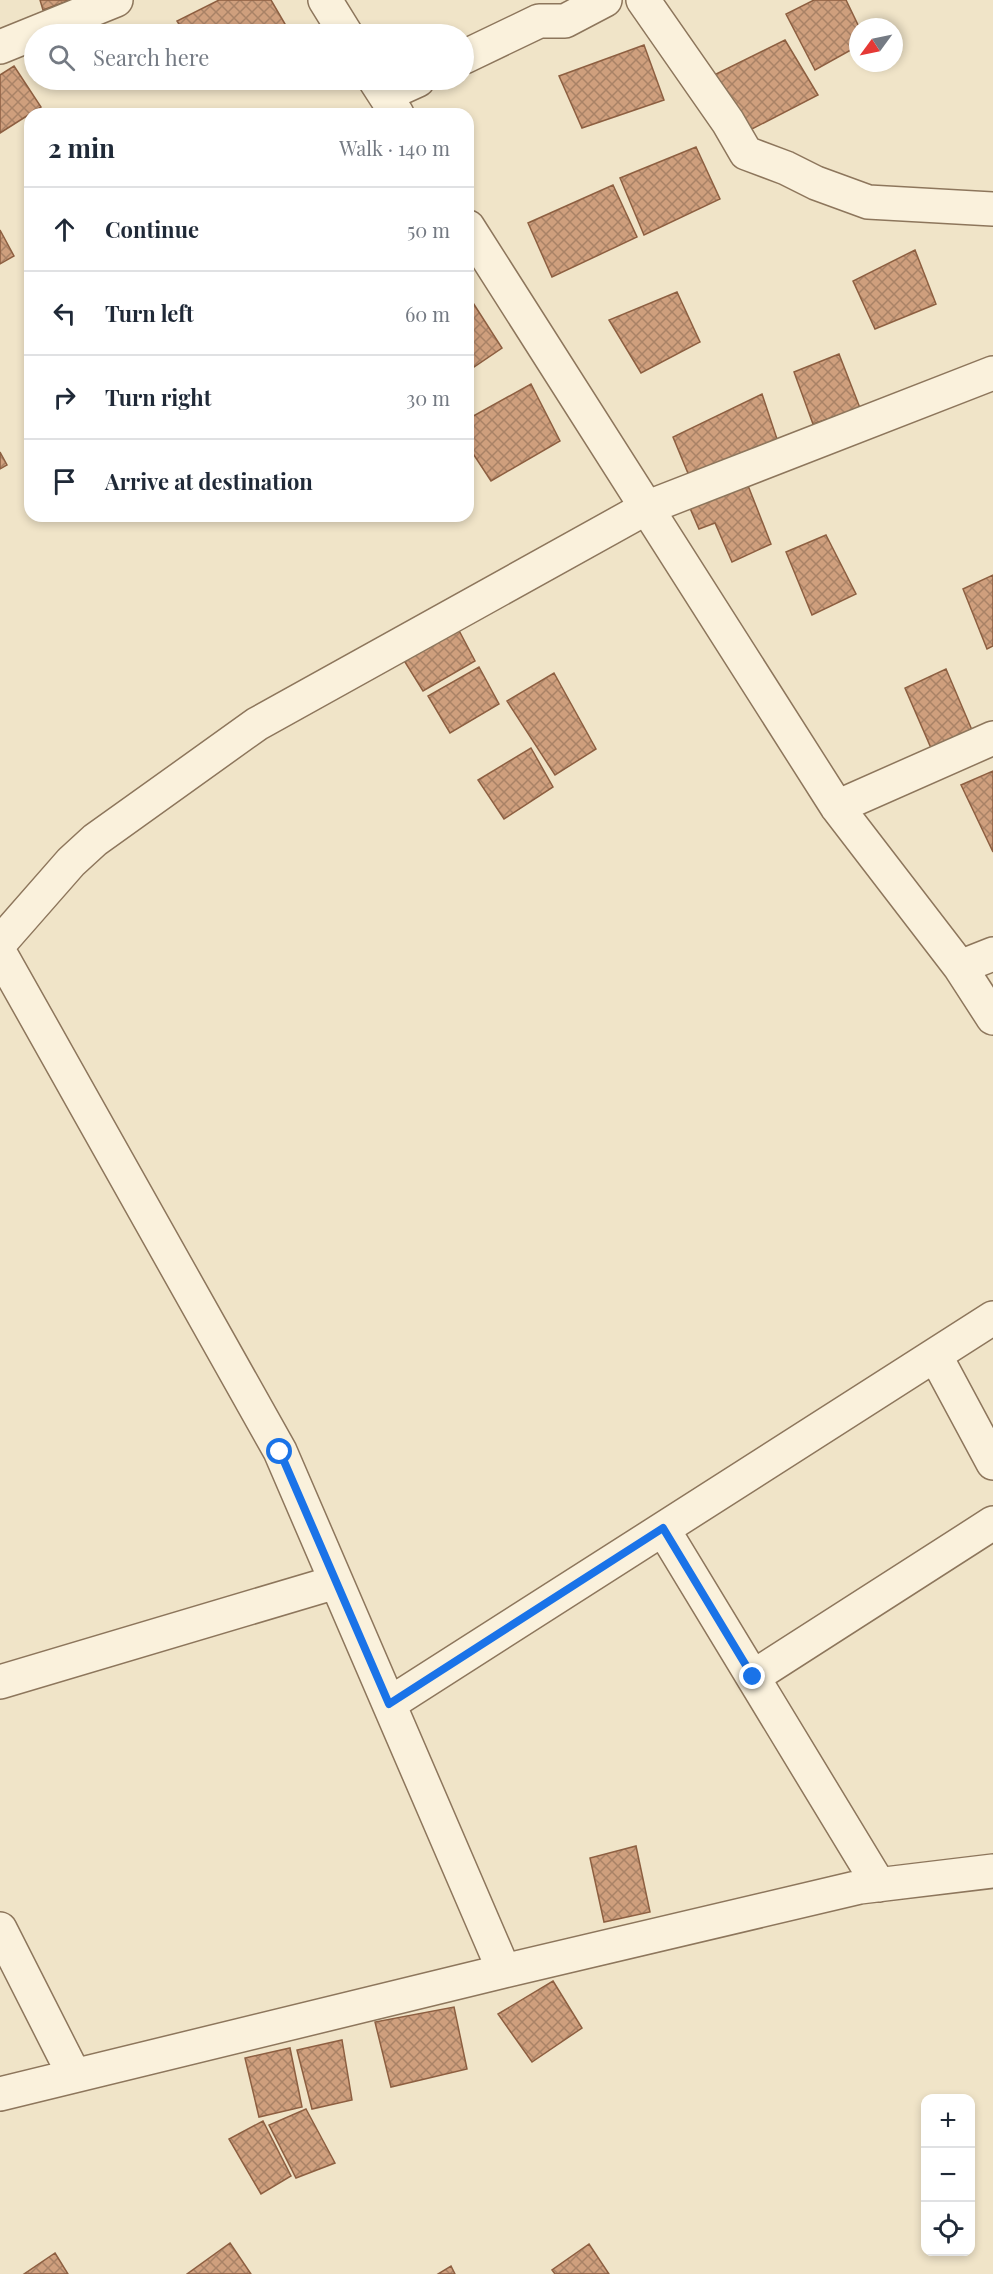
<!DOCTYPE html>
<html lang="en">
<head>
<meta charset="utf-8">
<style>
  body { margin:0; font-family:"Playfair Display",serif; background:#f6f6f7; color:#1f2937 }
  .controls { position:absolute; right:18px; bottom:18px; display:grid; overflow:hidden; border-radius:12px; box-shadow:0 3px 9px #0003 }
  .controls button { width:54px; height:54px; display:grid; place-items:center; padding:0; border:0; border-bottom:2px solid #e0e1e3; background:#fff; color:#1f2937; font:30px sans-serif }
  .compass { position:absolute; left:849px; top:18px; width:54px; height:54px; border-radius:50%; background:#fff; box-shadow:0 3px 9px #0003; rotate:237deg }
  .stop { position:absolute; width:18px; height:18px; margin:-14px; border:4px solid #1a73e8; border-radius:50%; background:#fff }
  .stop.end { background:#1a73e8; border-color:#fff; box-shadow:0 2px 6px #0008 }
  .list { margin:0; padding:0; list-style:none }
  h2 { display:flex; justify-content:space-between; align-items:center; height:78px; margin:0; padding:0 24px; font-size:26px }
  h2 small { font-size:20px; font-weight:400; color:#747a83 }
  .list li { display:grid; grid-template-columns:39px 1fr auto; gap:18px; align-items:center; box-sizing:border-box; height:84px; padding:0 24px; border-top:2px solid #e0e1e3 }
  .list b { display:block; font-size:22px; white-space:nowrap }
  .list em { font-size:20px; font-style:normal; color:#747a83 }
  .icon { flex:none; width:33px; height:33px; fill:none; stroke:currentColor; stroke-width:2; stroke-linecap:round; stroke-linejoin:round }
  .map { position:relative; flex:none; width:993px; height:2274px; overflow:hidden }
  .search { position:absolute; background:#fff; box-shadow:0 3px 9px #0003; left:24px; top:24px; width:450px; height:66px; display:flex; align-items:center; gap:15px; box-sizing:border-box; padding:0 21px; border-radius:33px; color:#747a83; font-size:22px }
  .panel { position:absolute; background:#fff; box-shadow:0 3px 9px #0003; left:24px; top:108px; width:450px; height:414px; border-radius:18px }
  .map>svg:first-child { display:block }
</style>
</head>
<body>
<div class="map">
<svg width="993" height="2274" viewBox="0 0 993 2274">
  <defs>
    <pattern id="building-cross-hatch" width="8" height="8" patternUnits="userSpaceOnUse" patternTransform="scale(1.5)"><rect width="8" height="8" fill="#cf9f7d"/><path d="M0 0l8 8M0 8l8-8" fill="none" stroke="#a98266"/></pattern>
  </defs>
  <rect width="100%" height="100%" fill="#f0e4c8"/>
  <!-- building -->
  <path fill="url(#building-cross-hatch)" stroke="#8d5f41" stroke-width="1.5" d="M40 0H70L43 10Z
    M219 0H271L285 24 265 34H185L177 21Z
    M814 0H846L859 27 858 46 815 70 786 14Z
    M785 40 818 95 748 131 714 75Z
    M644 45 664 100 582 128 559 76Z
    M14 66 41 107 0 133V75Z
    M696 147 720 199 644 235 620 178Z
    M613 185 637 237 552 277 528 223Z
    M0 230 14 256 0 264Z
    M915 250 936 304 875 329 853 281Z
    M677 292 700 342 641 373 609 320Z
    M468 295 502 348 468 371Z
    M839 354 860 408 813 424 794 372Z
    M531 384 560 441 491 481 468 446V419Z
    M762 394 779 445 692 483 673 437Z
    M0 452 7 465 0 469Z
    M747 483 771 544 732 562 715 523 699 529 689 506Z
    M826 535 856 594 812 615 786 552Z
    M993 575V646L987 649 963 589Z
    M454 621 475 661 423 691 400 654Z
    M479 667 499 704 450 733 428 696Z
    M946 669 972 730 931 748 905 688Z
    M554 673 596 749 555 775 507 701Z
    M531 748 553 787 504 819 478 780Z
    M993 771V852L961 785Z
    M636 1846 650 1912 604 1922 590 1858Z
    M553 1981 582 2028 532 2062 498 2014Z
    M454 2007 467 2069 391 2087 375 2022Z
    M342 2040 352 2100 312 2109 297 2050Z
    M290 2048 302 2107 259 2117 245 2058Z
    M306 2109 335 2163 296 2178 269 2125Z
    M263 2121 291 2176 261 2194 229 2139Z
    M230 2243 251 2274H187Z
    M589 2244 609 2274H555L552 2270Z
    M55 2253 68 2274H24Z
    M451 2266 455 2274H438Z"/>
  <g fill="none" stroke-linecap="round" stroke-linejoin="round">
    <!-- minor casing -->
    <g stroke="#8d765c" stroke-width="36">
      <path id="minor" d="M325 0 346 34
        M643 0 728 122 746 153 786 168 816 183 868 202 993 209
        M0 47 116 0
        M464 57 539 21H565L605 0
        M375 80 397 114
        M385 95 418 80
        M468 227 837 807 960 967 993 1018
        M837 807 993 738
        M0 943 71 862 95 840 257 724 646 508 993 373
        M0 953 280 1451 504 1971 860 1887 993 1871
        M960 967 993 954
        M935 1355 993 1463
        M663 1529 879 1885
        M753 1677 993 1523
        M0 1682 336 1582
        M389 1704 993 1318
        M0 1929 74 2075
        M0 2094 504 1971"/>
    </g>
    <!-- minor -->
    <use href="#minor" stroke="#faf1dc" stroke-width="33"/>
  </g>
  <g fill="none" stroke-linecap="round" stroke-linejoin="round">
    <!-- route -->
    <path stroke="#1a73e8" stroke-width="8" d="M280 1452 389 1704 663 1528 753 1677"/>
  </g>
</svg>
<div class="controls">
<button>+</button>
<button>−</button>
<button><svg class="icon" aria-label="locate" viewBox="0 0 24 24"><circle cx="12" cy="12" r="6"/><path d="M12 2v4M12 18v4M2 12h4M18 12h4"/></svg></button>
</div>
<svg class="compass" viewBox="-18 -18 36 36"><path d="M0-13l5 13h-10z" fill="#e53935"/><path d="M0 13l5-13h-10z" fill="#747a83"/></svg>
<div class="stop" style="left:280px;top:1452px"></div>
<div class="stop end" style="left:753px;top:1677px"></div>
<div class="search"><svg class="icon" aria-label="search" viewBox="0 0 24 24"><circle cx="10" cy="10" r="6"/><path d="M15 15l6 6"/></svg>Search here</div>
<section class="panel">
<h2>2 min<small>Walk · 140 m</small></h2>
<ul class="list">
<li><svg class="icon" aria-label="ahead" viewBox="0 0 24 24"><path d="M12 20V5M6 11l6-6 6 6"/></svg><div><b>Continue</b></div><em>50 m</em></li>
<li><svg class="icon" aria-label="left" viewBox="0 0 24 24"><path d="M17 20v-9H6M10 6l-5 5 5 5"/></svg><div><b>Turn left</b></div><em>60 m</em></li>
<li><svg class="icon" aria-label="right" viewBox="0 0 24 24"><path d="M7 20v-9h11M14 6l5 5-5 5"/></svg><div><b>Turn right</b></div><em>30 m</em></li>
<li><svg class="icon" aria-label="arrive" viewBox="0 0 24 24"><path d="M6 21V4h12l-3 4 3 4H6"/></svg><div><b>Arrive at destination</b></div></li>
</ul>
</section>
</div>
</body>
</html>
